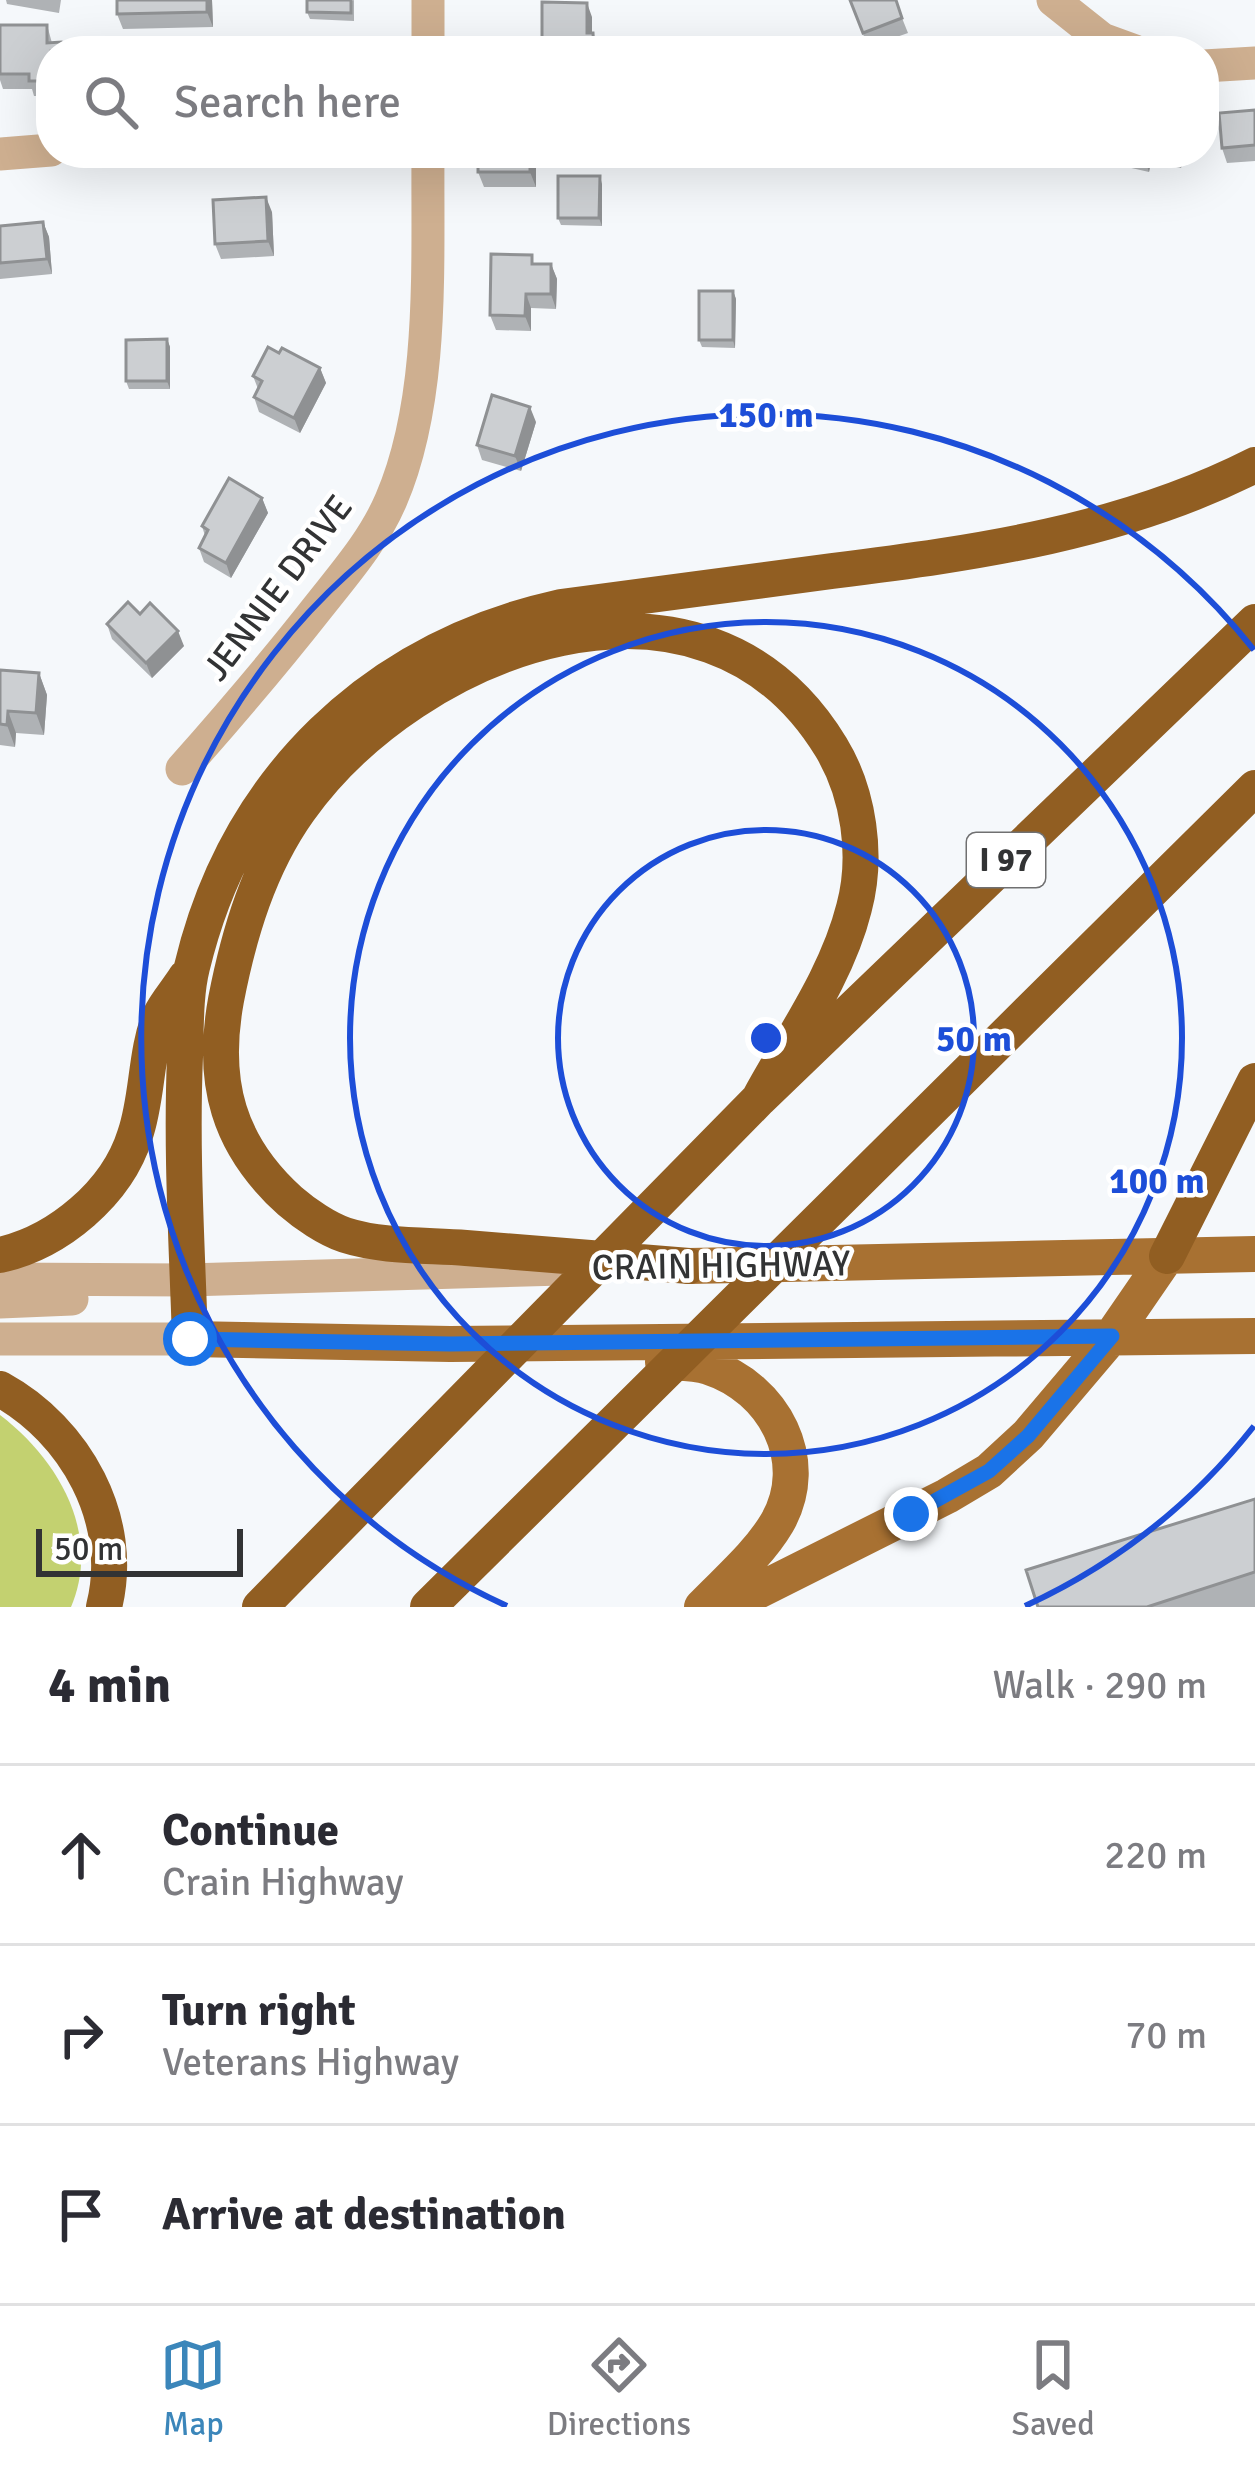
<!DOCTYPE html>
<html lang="en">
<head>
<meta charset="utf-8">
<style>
  body { margin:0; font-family:Signika,sans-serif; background:#f2f2f3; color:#2b2b33 }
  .scale { position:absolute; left:36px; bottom:30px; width:207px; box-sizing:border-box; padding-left:12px; border:6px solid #323334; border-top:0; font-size:33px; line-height:42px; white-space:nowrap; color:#323334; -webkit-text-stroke:9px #fff; paint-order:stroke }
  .stop { position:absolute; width:36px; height:36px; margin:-27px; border:9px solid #1a73e8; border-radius:50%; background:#fff }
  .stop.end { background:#1a73e8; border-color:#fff; box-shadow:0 3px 12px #0008 }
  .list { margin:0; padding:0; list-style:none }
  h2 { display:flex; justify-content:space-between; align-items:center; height:156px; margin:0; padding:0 48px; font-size:51px }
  h2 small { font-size:39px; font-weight:400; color:#7c7c81 }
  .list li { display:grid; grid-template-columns:78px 1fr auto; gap:36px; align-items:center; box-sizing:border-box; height:180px; padding:0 48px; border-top:3px solid #e1e1e2 }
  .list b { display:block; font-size:45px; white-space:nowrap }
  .list p { margin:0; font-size:39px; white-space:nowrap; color:#7c7c81 }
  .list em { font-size:39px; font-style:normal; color:#7c7c81 }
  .icon { flex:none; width:66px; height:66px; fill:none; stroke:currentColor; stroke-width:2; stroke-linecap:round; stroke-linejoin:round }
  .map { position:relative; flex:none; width:1255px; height:1607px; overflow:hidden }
  .search { position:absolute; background:#fff; box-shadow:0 12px 48px #0002; left:36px; right:36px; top:36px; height:132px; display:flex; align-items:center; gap:30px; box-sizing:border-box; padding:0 42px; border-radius:48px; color:#7c7c81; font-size:45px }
  .sheet { height:696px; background:#fff }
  nav { display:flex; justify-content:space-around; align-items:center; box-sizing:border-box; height:168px; border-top:3px solid #e1e1e2; background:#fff; font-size:33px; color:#7c7c81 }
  nav a { display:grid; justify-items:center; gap:6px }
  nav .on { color:#3b86ba }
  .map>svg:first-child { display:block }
</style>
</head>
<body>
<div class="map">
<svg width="1255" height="1607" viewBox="0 0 1255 1607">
  <rect width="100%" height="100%" fill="#f5f8fb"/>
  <!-- forest -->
  <path fill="#c3d170" d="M0 1415C58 1459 102 1534 71 1607H0Z"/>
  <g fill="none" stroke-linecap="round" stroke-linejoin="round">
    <!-- minor -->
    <path stroke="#ceaf90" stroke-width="33" d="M1053 0 1102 39 1135 51
      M428 51V0
      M1204 66 1255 63
      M0 154 51 150
      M182 769C229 716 275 662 319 606 345 573 374 540 391 500 435 398 427 263 428 153
      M0 1279 188 1280 562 1269
      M0 1302 72 1299
      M0 1339H190"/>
    <!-- major -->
    <path stroke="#a87132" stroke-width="36" d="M689 1266 1255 1254
      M190 1339 450 1344 1255 1336
      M663 1362C678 1363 695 1362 709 1367 774 1388 813 1461 777 1523 758 1555 727 1581 702 1607
      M726 1607 947 1496 989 1471 1028 1435 1112 1336 1167 1256"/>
    <!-- highway -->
    <path stroke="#915e22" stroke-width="36" d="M0 1255C58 1242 117 1193 135 1135 148 1098 145 1053 160 1016 166 1003 178 990 186 977
      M1167 1256 1255 1081
      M689 1266C614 1260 540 1254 466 1248 427 1245 382 1247 345 1235 327 1229 305 1214 290 1201 228 1145 211 1082 226 1000 239 933 259 866 299 810 416 646 703 537 831 747 859 793 868 856 854 908 837 976 792 1038 759 1099
      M190 1339C187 1246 181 1151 185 1057 186 1028 185 995 192 967 237 779 373 649 561 607 651 595 742 583 832 571 977 553 1123 532 1255 465
      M0 1389C75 1430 126 1520 104 1607
      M260 1607 759 1099 1255 622
      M428 1607 1255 788"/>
  </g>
  <!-- wall -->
  <path fill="#afb2b5" d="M6 0H61L59 13 7 4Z
    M212 0 213 27 123 29 117 14Z
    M354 0V21L310 19 307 12Z
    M850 0 902 18 908 33 868 47Z
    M0 25H47L52 43 61 42 64 51H51V96H34L32 89H3L0 80Z
    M1255 110V161L1227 163 1222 148Z
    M478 153H536V187H484L478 172Z
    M1122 153H1184L1181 168 1151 162 1149 172 1127 167Z
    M602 184V226L561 225 558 218Z
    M272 212 274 256 221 259 215 244Z
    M43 222 49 237 52 274 0 279V226Z
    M535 264H551L557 279 556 309 531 308V331L496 330 490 315Z
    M733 291 736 299 735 348 702 347 699 340Z
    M167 339 170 347V389H129L126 381Z
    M279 353 320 368 326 383 300 433 259 412 254 397 258 389 253 376Z
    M536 422 521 471 482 460 477 445Z
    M262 498 268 513 231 578 204 562 199 548 205 536 202 526Z
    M140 614 184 646 152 678 112 639 107 624Z
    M0 670 39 673 47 695 44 735 16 733 15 747 0 745Z
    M1255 1499V1607H1038Z"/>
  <!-- shaded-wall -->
  <path fill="#8f9193" d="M207 0H212L213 27 207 12Z
    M587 3 592 17V48L587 33Z
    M49 65 51 72V96L45 81Z
    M530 153H536V187L530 172Z
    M1145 153H1148L1151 162 1149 172 1144 157Z
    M1176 153H1184L1181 168Z
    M600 176 602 184V226L599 218Z
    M266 197 272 212 274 256 268 241Z
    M43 222 49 237 52 274 47 259Z
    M551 264 557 279 556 309 551 294Z
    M733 291 736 299 735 348 733 340Z
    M526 294 531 308V331L525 316Z
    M167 339 170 347V389L167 381Z
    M320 368 326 383 300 433 294 418Z
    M530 407 536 422 521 471 515 456Z
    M262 498 268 513 231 578 226 563Z
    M178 631 184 646 152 678 146 663Z
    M39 673 47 695 44 735 36 713Z
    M8 711 16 733 15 747 7 725Z"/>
  <!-- building -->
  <path fill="#cccfd2" stroke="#8f9193" stroke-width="3" d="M117 0H207V12L117 14Z
    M307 0H351V13L307 12Z
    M850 0H896L902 18 863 33Z
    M542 2 587 3V33H593L594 51H542Z
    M0 25H47V43L61 42V51H51V65H49L45 81H29V74H0Z
    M1255 110V145L1222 148 1219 113Z
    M478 153H530V172H478Z
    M558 176H600L599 218H558Z
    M266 197 268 241 215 244 213 200Z
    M43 222 47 259 0 263V226Z
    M491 254 532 255V264H551V294H526L525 316 490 315Z
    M699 291H733V340H699Z
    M167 339V381H126V340Z
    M268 347 279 353 282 348 320 368 294 418 254 397 262 381 253 376Z
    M492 395 530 407 515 456 477 445Z
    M229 478 262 498 226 563 199 548 208 530 202 526Z
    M128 602 140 614 150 603 178 631 146 663 107 624Z
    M0 670 39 673 36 713 8 711 7 725 0 724Z
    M1255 1499V1572L1147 1607H1038L1026 1570Z"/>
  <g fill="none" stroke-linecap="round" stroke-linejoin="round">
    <!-- route -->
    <path stroke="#1a73e8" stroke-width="15" d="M190 1339 450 1344 1112 1336 1028 1436 989 1471 911 1514"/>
  </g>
  <!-- distance rings -->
  <g fill="none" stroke="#1d4ed8" stroke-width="6">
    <circle cx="766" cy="1038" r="208"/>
    <circle cx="766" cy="1038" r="416"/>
    <path d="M1254 1426A624 624 0 0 1 1025 1606M507 1606A624 624 0 1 1 1254 650"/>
  </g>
  <g text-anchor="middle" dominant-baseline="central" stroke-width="9" stroke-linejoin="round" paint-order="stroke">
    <!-- shield labels -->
    <rect fill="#fff" stroke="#707071" stroke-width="3" x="967" y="833" width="78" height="54" rx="9"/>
    <g font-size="33" font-weight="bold" fill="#323334">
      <text x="1006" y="860">I 97</text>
    </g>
    <!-- street labels -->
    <g font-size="36" fill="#323334" stroke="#fff">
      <text transform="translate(278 588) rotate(-53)">JENNIE DRIVE</text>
      <text transform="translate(721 1266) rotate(-1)">CRAIN HIGHWAY</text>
    </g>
  </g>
  <circle cx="766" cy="1038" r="18" fill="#1d4ed8" stroke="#fff" stroke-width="6"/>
  <g font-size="36" text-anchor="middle" font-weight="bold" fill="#1d4ed8" stroke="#fff" stroke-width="9" stroke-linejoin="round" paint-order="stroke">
    <text x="766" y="427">150 m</text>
    <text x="974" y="1051">50 m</text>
    <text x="1157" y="1193">100 m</text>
  </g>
</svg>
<div class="scale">50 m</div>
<div class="stop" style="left:190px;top:1339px"></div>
<div class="stop end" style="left:911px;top:1514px"></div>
<div class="search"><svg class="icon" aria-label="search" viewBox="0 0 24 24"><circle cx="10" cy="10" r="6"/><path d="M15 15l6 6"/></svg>Search here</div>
</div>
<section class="sheet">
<h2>4 min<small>Walk · 290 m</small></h2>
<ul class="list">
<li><svg class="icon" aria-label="ahead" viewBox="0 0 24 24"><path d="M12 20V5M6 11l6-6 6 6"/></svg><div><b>Continue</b><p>Crain Highway</p></div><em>220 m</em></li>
<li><svg class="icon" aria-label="right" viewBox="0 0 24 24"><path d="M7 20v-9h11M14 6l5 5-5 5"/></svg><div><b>Turn right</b><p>Veterans Highway</p></div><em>70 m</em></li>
<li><svg class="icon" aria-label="arrive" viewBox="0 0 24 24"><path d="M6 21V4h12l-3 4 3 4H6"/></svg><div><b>Arrive at destination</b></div></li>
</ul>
</section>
<nav>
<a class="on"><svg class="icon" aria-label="map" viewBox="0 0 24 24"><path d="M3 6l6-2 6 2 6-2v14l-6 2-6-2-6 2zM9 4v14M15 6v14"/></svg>Map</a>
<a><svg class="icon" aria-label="directions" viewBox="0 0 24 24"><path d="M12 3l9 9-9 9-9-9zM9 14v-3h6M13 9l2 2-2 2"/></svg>Directions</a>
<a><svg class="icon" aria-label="saved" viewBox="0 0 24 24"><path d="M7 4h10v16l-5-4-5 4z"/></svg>Saved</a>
</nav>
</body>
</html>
